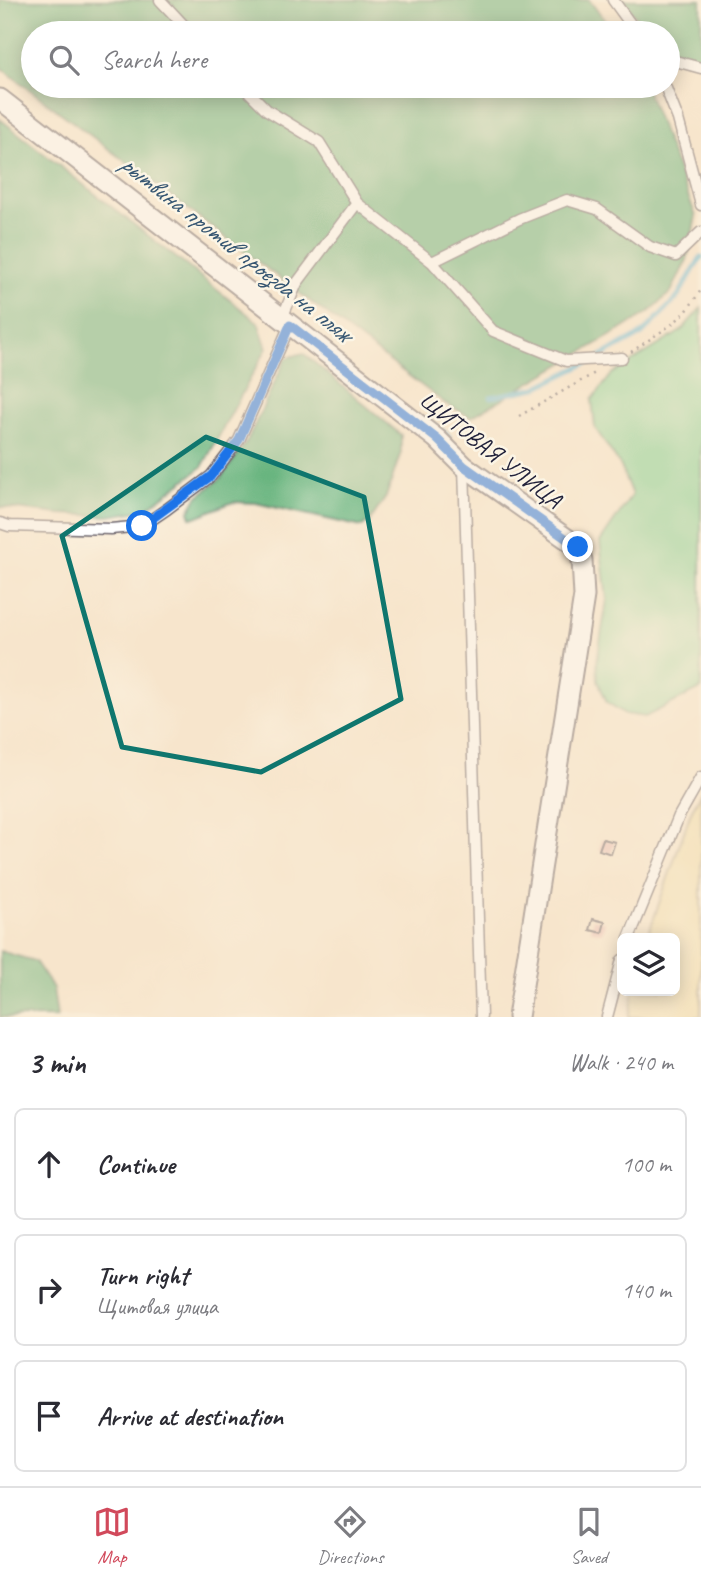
<!DOCTYPE html>
<html lang="en">
<head>
<meta charset="utf-8">
<style>
  body { margin:0; font-family:Caveat,sans-serif; background:#f7f7f7; color:#2b2b33 }
  .controls { position:absolute; right:21px; bottom:21px; display:grid; overflow:hidden; border-radius:10px; box-shadow:0 4px 18px #0003 }
  .controls button { width:63px; height:63px; display:grid; place-items:center; padding:0; border:0; border-bottom:2px solid #e1e1e2; background:#fff; color:#2b2b33; font:35px sans-serif }
  .stop { position:absolute; width:21px; height:21px; margin:-16px; border:5px solid #1a73e8; border-radius:50%; background:#fff }
  .stop.end { background:#1a73e8; border-color:#fff; box-shadow:0 2px 7px #0008 }
  .list { margin:0; padding:0; list-style:none }
  h2 { display:flex; justify-content:space-between; align-items:center; height:91px; margin:0; padding:0 28px; font-size:30px }
  h2 small { font-size:23px; font-weight:400; color:#7c7c81 }
  .list li { display:grid; grid-template-columns:46px 1fr auto; gap:21px; align-items:center; box-sizing:border-box; height:112px; margin:0 14px 14px; padding:0 14px; border:2px solid #e1e1e2; border-radius:10px }
  .list b { display:block; font-size:26px; white-space:nowrap }
  .list p { margin:0; font-size:23px; white-space:nowrap; color:#7c7c81 }
  .list em { font-size:23px; font-style:normal; color:#7c7c81 }
  .icon { flex:none; width:38px; height:38px; fill:none; stroke:currentColor; stroke-width:2; stroke-linecap:round; stroke-linejoin:round }
  .map { position:relative; flex:none; width:701px; height:1017px; overflow:hidden }
  .search { position:absolute; background:#fff; box-shadow:0 4px 18px #0003; left:21px; right:21px; top:21px; height:77px; display:flex; align-items:center; gap:18px; box-sizing:border-box; padding:0 24px; border-radius:38px; color:#7c7c81; font-size:26px }
  .sheet { height:469px; background:#fff }
  nav { display:flex; justify-content:space-around; align-items:center; box-sizing:border-box; height:98px; border-top:2px solid #e1e1e2; background:#fff; font-size:19px; color:#7c7c81 }
  nav a { display:grid; justify-items:center; gap:4px }
  nav .on { color:#d1495b }
  .map>svg:first-child { display:block }
</style>
</head>
<body>
<div class="map">
<svg width="701" height="1017" viewBox="0 0 701 1017">
  <rect width="100%" height="100%" fill="#fcf5e5"/>
  <filter id="ink" filterUnits="userSpaceOnUse"><feTurbulence type="fractalNoise" baseFrequency=".0143" numOctaves="2"/><feDisplacementMap in="SourceGraphic" scale="14" xChannelSelector="R" yChannelSelector="G"/><feConvolveMatrix kernelMatrix="1 2 1 2 8 2 1 2 1" color-interpolation-filters="sRGB"/></filter>
  <filter id="wash" filterUnits="userSpaceOnUse"><feTurbulence type="fractalNoise" baseFrequency=".00686" numOctaves="4" result="noise"/><feDisplacementMap in="SourceGraphic" scale="28" xChannelSelector="R" yChannelSelector="G"/><feGaussianBlur stdDeviation="1.57" result="paint"/><feColorMatrix in="noise" values="0 0 0 0 0 0 0 0 0 0 0 0 0 0 0 0 0 1.4 0 .05"/><feComposite in="paint" operator="in"/></filter>
  <g filter="url(#wash)">
    <rect width="100%" height="100%" fill="#f7e5cc"/>
    <!-- green -->
    <path fill="#7ed294" stroke="#507a68" stroke-width="2" d="M701 308V689L645 717 625 714 607 702 598 681 597 661 607 600 600 542 632 495 620 465 595 428 592 400 612 374 681 331Z"/>
    <!-- forest -->
    <path fill="#66b47e" stroke="#446b5c" stroke-width="2" d="M0 0H589L616 33H33V86H645L696 216 687 260 671 292 649 312 624 328 471 417 446 404 0 67Z
      M623 0H701V58L684 57 668 54V33H648Z
      M0 119 258 322 267 348 202 467 145 510 109 516 58 514 0 507Z
      M303 353 401 435V452L386 497 369 522 362 527 256 503 233 502 193 518 191 517 189 511 197 497 221 478 247 441 286 358Z
      M0 951 35 961 53 988 57 1017H0Z"/>
    <!-- sand -->
    <path fill="#eeda9e" stroke="#887e6c" stroke-width="2" d="M701 792V1017H629L634 991H675V938H647L691 812Z"/>
    <g fill="none" stroke-linecap="round" stroke-linejoin="round">
      <!-- stream -->
      <path stroke="#5bb6d8" stroke-width="5" d="M601 356 642 334 677 298 701 257
        M491 397 536 388 589 362
        M429 421 449 436"/>
    </g>
    <g id="blocks">
      <!-- building -->
      <path fill="#e5b1ad" d="M603 839 615 842 611 854 599 850Z
        M593 919 605 922 602 933 590 930Z"/>
    </g>
  </g>
  <g filter="url(#ink)">
    <use href="#blocks" fill-opacity="0" stroke="#6d666e" stroke-width="2"/>
    <g fill="none" stroke-linecap="round" stroke-linejoin="round">
      <!-- service casing -->
      <g stroke="#6d666e" stroke-width="13">
        <path id="service" d="M160 0 191 33
          M613 0 637 33
          M668 59 701 68
          M243 86 267 110 319 142 357 203
          M665 86 678 119 701 205
          M432 262 519 219 567 200 597 209 650 247 676 256 701 232
          M282 318 297 283 357 203 432 262 493 331 566 361 622 358
          M464 466 481 1017
          M0 523 9 526 111 529 142 526 167 509 211 476 239 440 290 325
          M629 938 679 816 701 777
          M607 1017 622 960"/>
      </g>
      <!-- minor casing -->
      <g stroke="#6d666e" stroke-width="23">
        <path id="minor" d="M0 99 437 439 464 466 577 546 582 560 584 596 518 1017"/>
      </g>
      <!-- path -->
      <path stroke="#6d666e" stroke-width="2.5" stroke-dasharray="2 5" stroke-linecap="butt" d="M631 352 671 325 686 312 701 290
        M519 416 595 373"/>
      <!-- service -->
      <use href="#service" stroke="#fff" stroke-width="10"/>
      <!-- minor -->
      <use href="#minor" stroke="#fff" stroke-width="19"/>
    </g>
  </g>
  <g fill="none" stroke-linecap="round" stroke-linejoin="round" filter="url(#ink)">
    <!-- route -->
    <path stroke="#1a73e8" stroke-width="9" d="M142 526 211 476 239 440 290 325 437 439 464 466 578 547"/>
  </g>
  <!-- marked area -->
  <path d="M0 0H701V1017H0ZM206 437 364 497 401 699 261 772 122 747 62 536Z" fill="#f7e5cc" fill-opacity=".55" fill-rule="evenodd"/>
  <path fill="none" stroke="#0f766e" stroke-width="5" stroke-linejoin="round" d="M206 437 364 497 401 699 261 772 122 747 62 536Z"/>
  <g text-anchor="middle" dominant-baseline="central" stroke-width="5" stroke-linejoin="round" paint-order="stroke">
    <!-- street labels -->
    <g font-size="24" fill="#22223b" stroke="#fcf5e5">
      <text transform="translate(491 450) rotate(38)">ЩИТОВАЯ УЛИЦА</text>
    </g>
    <!-- water labels -->
    <g font-size="26" font-style="italic" fill="#365672" stroke="#fcf5e5">
      <text transform="translate(236 248) rotate(38)">рытвина против проезда на пляж</text>
    </g>
  </g>
</svg>
<div class="controls">
<button><svg class="icon" aria-label="layers" viewBox="0 0 24 24"><path d="M12 4l9 5-9 5-9-5zM3 14l9 5 9-5"/></svg></button>
</div>
<div class="stop" style="left:142px;top:526px"></div>
<div class="stop end" style="left:578px;top:547px"></div>
<div class="search"><svg class="icon" aria-label="search" viewBox="0 0 24 24"><circle cx="10" cy="10" r="6"/><path d="M15 15l6 6"/></svg>Search here</div>
</div>
<section class="sheet">
<h2>3 min<small>Walk · 240 m</small></h2>
<ul class="list">
<li><svg class="icon" aria-label="ahead" viewBox="0 0 24 24"><path d="M12 20V5M6 11l6-6 6 6"/></svg><div><b>Continue</b></div><em>100 m</em></li>
<li><svg class="icon" aria-label="right" viewBox="0 0 24 24"><path d="M7 20v-9h11M14 6l5 5-5 5"/></svg><div><b>Turn right</b><p>Щитовая улица</p></div><em>140 m</em></li>
<li><svg class="icon" aria-label="arrive" viewBox="0 0 24 24"><path d="M6 21V4h12l-3 4 3 4H6"/></svg><div><b>Arrive at destination</b></div></li>
</ul>
</section>
<nav>
<a class="on"><svg class="icon" aria-label="map" viewBox="0 0 24 24"><path d="M3 6l6-2 6 2 6-2v14l-6 2-6-2-6 2zM9 4v14M15 6v14"/></svg>Map</a>
<a><svg class="icon" aria-label="directions" viewBox="0 0 24 24"><path d="M12 3l9 9-9 9-9-9zM9 14v-3h6M13 9l2 2-2 2"/></svg>Directions</a>
<a><svg class="icon" aria-label="saved" viewBox="0 0 24 24"><path d="M7 4h10v16l-5-4-5 4z"/></svg>Saved</a>
</nav>
</body>
</html>
